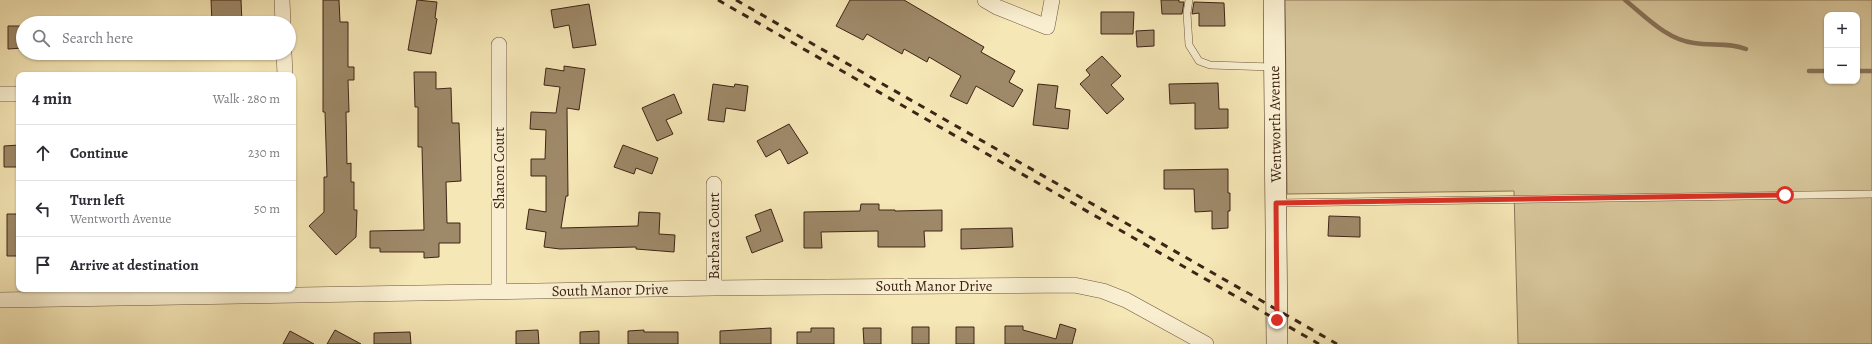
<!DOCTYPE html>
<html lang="en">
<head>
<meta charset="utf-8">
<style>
  body { margin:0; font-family:Alegreya,serif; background:#f2f2f3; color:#2b2b33 }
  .controls { position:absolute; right:12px; top:12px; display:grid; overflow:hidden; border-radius:8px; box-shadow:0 1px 3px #0004 }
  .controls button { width:36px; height:36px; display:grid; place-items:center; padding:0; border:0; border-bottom:1px solid #e1e1e2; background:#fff; color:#2b2b33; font:20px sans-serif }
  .stop { position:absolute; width:12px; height:12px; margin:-9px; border:3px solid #d93025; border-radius:50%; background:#fff }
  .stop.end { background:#d93025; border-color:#fff; box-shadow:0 1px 4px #0008 }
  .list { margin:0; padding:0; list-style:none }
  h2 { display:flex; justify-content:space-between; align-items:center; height:52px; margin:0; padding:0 16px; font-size:17px }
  h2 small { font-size:13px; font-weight:400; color:#7c7c81 }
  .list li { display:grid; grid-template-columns:26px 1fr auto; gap:12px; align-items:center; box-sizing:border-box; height:56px; padding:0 16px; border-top:1px solid #e1e1e2 }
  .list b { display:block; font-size:15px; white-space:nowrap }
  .list p { margin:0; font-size:13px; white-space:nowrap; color:#7c7c81 }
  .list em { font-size:13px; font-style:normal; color:#7c7c81 }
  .icon { flex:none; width:22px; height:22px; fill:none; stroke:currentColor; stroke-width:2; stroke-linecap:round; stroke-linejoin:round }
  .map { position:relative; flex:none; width:1872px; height:344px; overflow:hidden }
  .search { position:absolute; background:#fff; box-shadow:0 1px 3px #0004; left:16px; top:16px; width:280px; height:44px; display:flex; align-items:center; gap:10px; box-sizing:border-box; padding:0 14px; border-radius:22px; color:#7c7c81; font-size:15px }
  .panel { position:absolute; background:#fff; box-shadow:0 1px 3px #0004; left:16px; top:72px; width:280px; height:220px; border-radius:8px }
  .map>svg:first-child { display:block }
</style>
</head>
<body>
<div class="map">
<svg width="1872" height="344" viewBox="0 0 1872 344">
  <rect width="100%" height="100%" fill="#f6e7b6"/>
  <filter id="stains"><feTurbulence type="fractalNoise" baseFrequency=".005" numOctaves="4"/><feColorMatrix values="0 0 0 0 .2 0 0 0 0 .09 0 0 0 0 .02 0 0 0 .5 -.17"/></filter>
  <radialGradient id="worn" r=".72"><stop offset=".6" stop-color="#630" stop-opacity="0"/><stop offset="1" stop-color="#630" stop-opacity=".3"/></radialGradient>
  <!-- green -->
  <path fill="#d7c69b" stroke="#8a7558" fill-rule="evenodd" d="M1285 0H1872V344H1518L1514 191 1287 194ZM1827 15H1857V81H1827Z"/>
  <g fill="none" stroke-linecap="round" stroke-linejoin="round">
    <!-- stream -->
    <path stroke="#877156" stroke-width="4.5" d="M1625 0C1645 16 1667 40 1694 43 1712 46 1729 42 1746 49
      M1809 71H1827
      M1857 71H1872"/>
  </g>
  <!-- building -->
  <path fill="#9e8969" stroke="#3e2416" d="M211 0H241L242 23H212Z
    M323 0H339L340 22H348V67H354V80H348L349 112H346L347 164 351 163V182H354V210H357L356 237 336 255 309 226 324 212V177H327L325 112H323Z
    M417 0 437 2 435 18 437 19 431 54 408 50Z
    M850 0H904L984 47 981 52 1015 71 1009 82 1023 90 1013 107 976 86 967 104 950 96 961 76 929 57 927 62 904 49 902 54 867 34 863 40 836 26Z
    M1161 0H1179V2H1184L1182 14H1162Z
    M1194 2 1224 3 1225 26H1199V13L1192 14Z
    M589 4 596 45 573 48 569 25 554 28 551 10Z
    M1101 12H1134L1133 34H1101Z
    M8 26H23V48L8 49Z
    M1154 30V46L1137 47 1136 31Z
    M1102 56 1121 76 1111 85 1124 99 1107 114 1080 84 1090 75 1086 70Z
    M564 66 585 69 579 110 567 108 568 196H566L561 228 638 226 639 212 660 213 659 234 675 235 674 252 636 249V247L560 249 544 247 546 232 526 229 529 209 546 212V176H531V159H545L546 130 530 129 531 112 556 113 560 87 544 85 546 68 564 71Z
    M414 72H436V89L451 88 452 123H459L461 181 446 182 447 223H460V243H439V257L424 258V252H380V248H370V231L424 230 422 147H418V107H415Z
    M1218 83 1219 109H1228V128L1195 129V103L1170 104 1169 84Z
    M713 84 734 87 735 84 748 86 745 111 726 108 724 122 708 120Z
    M1038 84 1058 86 1055 108 1070 110 1068 129 1033 125Z
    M674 94 682 113 666 120 673 134 657 141 642 108Z
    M789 124 808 153 788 164 780 149 766 157 757 141Z
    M19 145V167H4V146Z
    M623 145 658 158 652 174 636 168 634 174 614 167Z
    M1228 169V193H1230V211H1228V228L1212 229V211L1195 212 1194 189H1164V170Z
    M861 204H879V210H895V211L942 210V231H924L925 247H878V231L821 232 822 248H804V212L860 211Z
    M771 209 783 241 752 253 746 237 761 231 755 215Z
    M7 214H19V256H7Z
    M1329 216 1360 217V237L1328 236Z
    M1012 228 1013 247 961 249V229Z
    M1060 324 1076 329 1072 344H1005V326H1023V330L1056 339Z
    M912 327H929V344H912Z
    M956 327H974V344H956Z
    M771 328V344H720V331Z
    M811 328H834V344H797V332H811Z
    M863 328H881V344H864Z
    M335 330 361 344H327Z
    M538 330 539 344H516V331Z
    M644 330V332H678V344H628V331Z
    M290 331 314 344H283Z
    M599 331V344H580V332Z
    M410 332 411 344H374V333Z"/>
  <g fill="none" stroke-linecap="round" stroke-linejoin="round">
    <!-- lane casing -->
    <g stroke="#6c553e" stroke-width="8">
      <path id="lane" d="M1189 0 1187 13 1189 45 1199 61 1210 65 1272 67
        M1278 203 1872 194"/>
    </g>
    <!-- street casing -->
    <g stroke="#6c553e" stroke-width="16">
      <path id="street" d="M282 0 283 23
        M985 0 997 7 1047 27 1052 0
        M499 45V292
        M284 53 285 75
        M0 94H19
        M714 288V184
        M0 300 714 288 1074 285 1103 291 1126 300 1206 344"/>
    </g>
    <!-- secondary casing -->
    <g stroke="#3e2416" stroke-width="22">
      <path id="secondary" d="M1274 0 1277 344"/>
    </g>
    <!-- lane -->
    <use href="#lane" stroke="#f9efd0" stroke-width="7"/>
    <!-- street -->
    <use href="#street" stroke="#f9efd0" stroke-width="15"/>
    <!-- secondary -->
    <use href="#secondary" stroke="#f9efd0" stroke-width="21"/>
    <!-- rail -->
    <path stroke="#3e2416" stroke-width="3" stroke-dasharray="7 7" stroke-linecap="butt" d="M718 0 1319 344
      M736 0 1337 344"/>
  </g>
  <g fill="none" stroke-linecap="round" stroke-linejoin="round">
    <!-- route -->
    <path stroke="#d93025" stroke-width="5" d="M1277 320 1276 203 1785 195"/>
  </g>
  <g text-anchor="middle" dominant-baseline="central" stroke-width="3" stroke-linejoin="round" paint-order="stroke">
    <!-- street labels -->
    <g font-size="15" fill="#3e2416" stroke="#f9efd0">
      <text transform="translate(1275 124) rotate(-91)">Wentworth Avenue</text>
      <text transform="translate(499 168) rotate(-90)">Sharon Court</text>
      <text transform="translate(714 236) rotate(-90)">Barbara Court</text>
      <text x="934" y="286">South Manor Drive</text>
      <text transform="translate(610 290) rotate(-1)">South Manor Drive</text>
    </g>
  </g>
  <rect width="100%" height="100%" filter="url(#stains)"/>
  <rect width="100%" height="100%" fill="url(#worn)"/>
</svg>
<div class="controls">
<button>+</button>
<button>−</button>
</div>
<div class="stop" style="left:1785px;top:195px"></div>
<div class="stop end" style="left:1277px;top:320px"></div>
<div class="search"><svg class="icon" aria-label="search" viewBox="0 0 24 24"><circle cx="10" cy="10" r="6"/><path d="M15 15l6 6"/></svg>Search here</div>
<section class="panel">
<h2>4 min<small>Walk · 280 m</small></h2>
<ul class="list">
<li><svg class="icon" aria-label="ahead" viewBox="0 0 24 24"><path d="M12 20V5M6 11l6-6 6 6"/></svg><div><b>Continue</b></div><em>230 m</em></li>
<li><svg class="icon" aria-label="left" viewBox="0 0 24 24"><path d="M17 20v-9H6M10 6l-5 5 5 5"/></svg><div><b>Turn left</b><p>Wentworth Avenue</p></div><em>50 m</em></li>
<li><svg class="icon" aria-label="arrive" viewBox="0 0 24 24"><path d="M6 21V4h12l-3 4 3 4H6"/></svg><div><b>Arrive at destination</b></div></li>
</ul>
</section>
</div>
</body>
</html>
